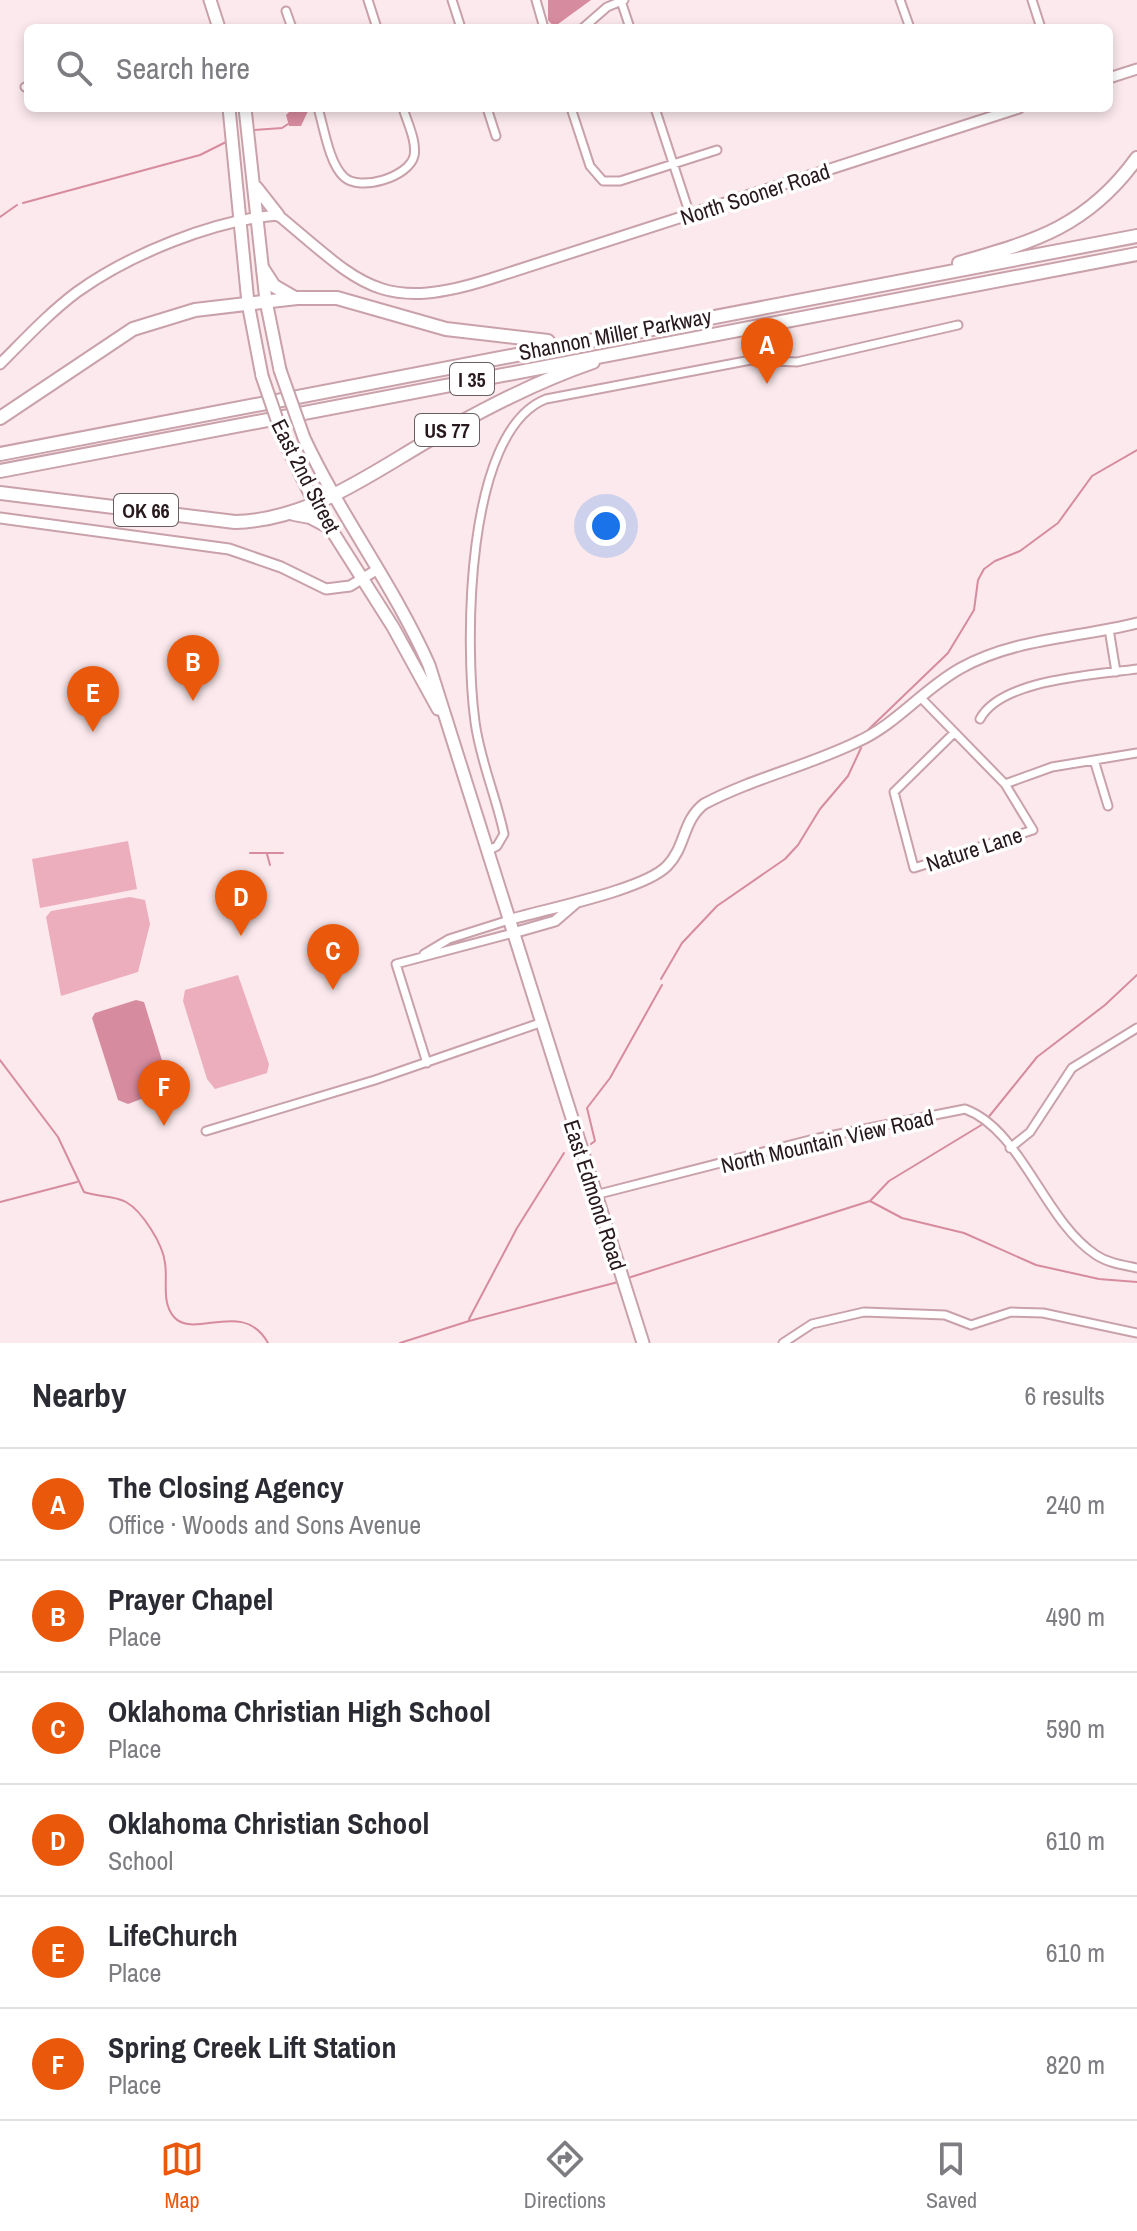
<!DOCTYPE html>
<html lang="en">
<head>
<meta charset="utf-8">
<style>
  body { margin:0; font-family:"Archivo Narrow",sans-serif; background:#f2f2f3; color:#2b2b33 }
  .you { position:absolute; left:606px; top:526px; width:28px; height:28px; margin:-20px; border:6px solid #fff; border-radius:50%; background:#1a73e8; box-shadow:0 0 0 12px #1a73e833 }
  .badge { display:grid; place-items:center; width:52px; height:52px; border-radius:50%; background:#ea580c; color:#fff; font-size:26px; font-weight:700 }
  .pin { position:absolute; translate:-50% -66px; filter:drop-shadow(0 2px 4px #0008) }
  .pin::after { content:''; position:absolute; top:42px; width:28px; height:24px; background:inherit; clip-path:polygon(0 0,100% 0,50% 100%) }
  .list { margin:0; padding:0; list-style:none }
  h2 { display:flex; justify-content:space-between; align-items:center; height:104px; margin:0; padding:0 32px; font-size:34px }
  h2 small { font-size:26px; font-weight:400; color:#7c7c81 }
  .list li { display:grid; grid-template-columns:52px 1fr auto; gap:24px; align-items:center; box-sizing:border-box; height:112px; padding:0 32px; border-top:2px solid #e1e1e2 }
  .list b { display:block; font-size:30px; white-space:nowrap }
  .list p { margin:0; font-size:26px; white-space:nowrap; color:#7c7c81 }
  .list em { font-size:26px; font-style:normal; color:#7c7c81 }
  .icon { flex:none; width:44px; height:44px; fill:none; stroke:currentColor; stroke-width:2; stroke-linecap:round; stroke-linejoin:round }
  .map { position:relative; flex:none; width:1137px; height:1343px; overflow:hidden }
  .search { position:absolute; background:#fff; box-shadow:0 4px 12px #0003; left:24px; right:24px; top:24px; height:88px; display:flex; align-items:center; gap:20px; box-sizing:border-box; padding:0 28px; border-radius:12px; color:#7c7c81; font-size:30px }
  .sheet { height:776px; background:#fff }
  nav { display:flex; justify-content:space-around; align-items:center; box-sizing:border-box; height:112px; border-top:2px solid #e1e1e2; background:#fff; font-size:22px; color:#7c7c81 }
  nav a { display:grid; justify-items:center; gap:4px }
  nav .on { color:#ea580c }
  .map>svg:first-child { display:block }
</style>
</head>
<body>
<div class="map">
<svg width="1137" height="1343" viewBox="0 0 1137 1343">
  <rect width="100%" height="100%" fill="#fbe9ed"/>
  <!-- green -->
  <path fill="#ecaebd" d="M128 841 137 889 40 908 32 859Z
    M130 897 145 900 150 924 138 972 61 996 46 917 51 911Z
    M238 975 269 1064 267 1073 215 1089 207 1079 183 1001 185 990Z"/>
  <!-- water -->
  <path fill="#d78b9f" d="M548 0H591L554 27 548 20Z
    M293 108 309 109 301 126H289L286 115Z
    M136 1000 144 1002 169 1083 165 1090 128 1104 118 1100 92 1018 95 1013Z"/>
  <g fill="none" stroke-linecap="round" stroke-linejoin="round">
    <!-- stream -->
    <path stroke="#d78b9f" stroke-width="2" d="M254 130 282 128 288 124
      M23 203 200 155 226 142
      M0 217 17 205
      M868 730 948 653 974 610 978 580 984 569 995 561 1020 551 1058 523 1092 476 1137 450
      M250 853H283
      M267 854 270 865
      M661 979 682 943 717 906 785 859 798 845 820 809 848 776 861 748
      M0 1060 58 1137 84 1192C97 1197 114 1195 126 1202 142 1211 163 1244 165 1263 168 1281 161 1302 174 1317 194 1340 243 1298 268 1343
      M987 1119 1037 1057 1105 1005 1137 975
      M591 1144 595 1141 587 1108 610 1078 662 985
      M870 1201 902 1218 964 1233 1036 1265 1099 1279 1137 1282
      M0 1202 77 1182
      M628 1278 870 1201 889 1181 983 1124
      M469 1319 517 1228 564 1153
      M400 1343 469 1321 618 1282"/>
    <!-- minor casing -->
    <g stroke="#c9a1aa" stroke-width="11">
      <path id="minor" d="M368 0 377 28
        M452 0 461 28
        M536 0 544 28
        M900 0 910 28
        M1032 0 1041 28
        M621 1 630 28
        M286 11 292 28
        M583 28 607 7 624 0
        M25 87 28 86
        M318 108C324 128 329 163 344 177 360 192 409 177 414 156 417 141 407 122 403 108
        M487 108 496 136
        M571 108 590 166 603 181H620L717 150
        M655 108 690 215
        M1109 629 1116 672
        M921 698 1005 784 1033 830 914 868 894 792 954 733
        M980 719C1001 679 1095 675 1137 669
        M1094 760 1108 806
        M1005 784 1052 767 1137 753
        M487 851 497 846 504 834C496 796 480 760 475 722 465 647 464 431 546 399L751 360 797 362 958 325
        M424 954 449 939 509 920
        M427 1063 396 964 513 933
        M206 1131 375 1080 540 1023
        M1010 1148 1030 1132 1072 1068 1137 1028
        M595 1195 814 1139 965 1109C1022 1130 1044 1221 1096 1255 1108 1263 1123 1265 1137 1268
        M783 1343 812 1324 864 1312 945 1315 971 1325 1011 1312 1043 1313 1137 1333"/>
    </g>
    <!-- tertiary casing -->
    <g stroke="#c9a1aa" stroke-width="13">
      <path id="tertiary" d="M1109 78 1137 69
        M0 364C25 339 49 313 77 292 130 254 214 220 278 215 360 283 379 314 490 279L1019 108
        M0 518 229 549 281 567 326 589 350 586 378 569
        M509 920C545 909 644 890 667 866 686 847 682 821 704 804 753 778 808 766 857 742 897 724 923 689 961 668 1015 638 1078 638 1137 623
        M513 933 555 921 577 902"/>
    </g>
    <!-- primary casing -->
    <g stroke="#c9a1aa" stroke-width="15">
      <path id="primary" d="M210 0 219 28
        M229 108 248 303 262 376
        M245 108 266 301 280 370
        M256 187 278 215
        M304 438C341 517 394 586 429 665L643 1343
        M285 443 315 504 393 627 438 709"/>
    </g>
    <!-- motorway casing -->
    <g stroke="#c9a1aa" stroke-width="16">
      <path id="motorway" d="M959 263C1036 241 1088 226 1137 158
        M263 269 274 286 293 297
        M0 418 133 329 195 310 297 298H337L446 329 548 341
        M0 454 1137 236
        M0 471 1137 254
        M0 493 235 522C308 520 367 476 429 440 482 410 535 382 593 362
        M294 514 310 517 331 528"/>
    </g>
    <!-- minor -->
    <use href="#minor" stroke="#fff" stroke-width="7"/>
    <!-- tertiary -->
    <use href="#tertiary" stroke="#fff" stroke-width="9"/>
    <!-- primary -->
    <use href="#primary" stroke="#fff" stroke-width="11"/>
    <!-- motorway -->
    <use href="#motorway" stroke="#fff" stroke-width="12"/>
    <!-- primary-bridge casing -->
    <g stroke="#c9a1aa" stroke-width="15" stroke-linecap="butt">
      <path id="primary-bridge" d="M280 370 304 438
        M262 376 285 443"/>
    </g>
    <!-- primary-bridge -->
    <use href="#primary-bridge" stroke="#fff" stroke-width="11"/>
  </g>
  <g text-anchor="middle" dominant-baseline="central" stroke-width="7" stroke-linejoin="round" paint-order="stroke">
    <!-- shield labels -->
    <g fill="#fff" stroke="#685e61" stroke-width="2">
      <rect x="450" y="363" width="44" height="32" rx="6"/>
      <rect x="415" y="414" width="64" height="32" rx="6"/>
      <rect x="114" y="494" width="64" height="32" rx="6"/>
    </g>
    <g font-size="20" font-weight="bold" fill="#28191d">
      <text x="472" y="379">I 35</text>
      <text x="447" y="430">US 77</text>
      <text x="146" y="510">OK 66</text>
    </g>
    <!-- street labels -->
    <g font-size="22" fill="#28191d" stroke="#fff">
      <text transform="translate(755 194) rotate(-18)">North Sooner Road</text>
      <text transform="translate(615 334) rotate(-11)">Shannon Miller Parkway</text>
      <text transform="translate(306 476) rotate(63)">East 2nd Street</text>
      <text transform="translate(974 849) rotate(-18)">Nature Lane</text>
      <text transform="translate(827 1141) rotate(-13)">North Mountain View Road</text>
      <text transform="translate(595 1195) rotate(72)">East Edmond Road</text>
    </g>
  </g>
</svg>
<div class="you"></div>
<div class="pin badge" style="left:767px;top:384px">A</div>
<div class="pin badge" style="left:193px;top:701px">B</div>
<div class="pin badge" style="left:333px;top:990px">C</div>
<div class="pin badge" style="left:241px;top:936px">D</div>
<div class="pin badge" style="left:93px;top:732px">E</div>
<div class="pin badge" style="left:164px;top:1126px">F</div>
<div class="search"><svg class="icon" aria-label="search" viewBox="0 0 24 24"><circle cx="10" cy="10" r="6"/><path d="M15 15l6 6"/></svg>Search here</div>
</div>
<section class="sheet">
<h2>Nearby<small>6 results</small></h2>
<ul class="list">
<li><span class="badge">A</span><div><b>The Closing Agency</b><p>Office · Woods and Sons Avenue</p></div><em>240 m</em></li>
<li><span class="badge">B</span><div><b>Prayer Chapel</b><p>Place</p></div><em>490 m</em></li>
<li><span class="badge">C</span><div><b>Oklahoma Christian High School</b><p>Place</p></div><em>590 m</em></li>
<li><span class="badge">D</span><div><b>Oklahoma Christian School</b><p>School</p></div><em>610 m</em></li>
<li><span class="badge">E</span><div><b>LifeChurch</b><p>Place</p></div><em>610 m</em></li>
<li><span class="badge">F</span><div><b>Spring Creek Lift Station</b><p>Place</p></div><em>820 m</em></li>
</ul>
</section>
<nav>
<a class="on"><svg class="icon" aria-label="map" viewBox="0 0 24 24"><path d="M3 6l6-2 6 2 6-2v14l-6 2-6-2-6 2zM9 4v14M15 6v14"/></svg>Map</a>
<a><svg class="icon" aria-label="directions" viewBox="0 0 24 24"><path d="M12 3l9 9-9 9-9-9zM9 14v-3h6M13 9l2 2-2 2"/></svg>Directions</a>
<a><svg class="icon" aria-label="saved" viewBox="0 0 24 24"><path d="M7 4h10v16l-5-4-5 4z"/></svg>Saved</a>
</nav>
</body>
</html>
